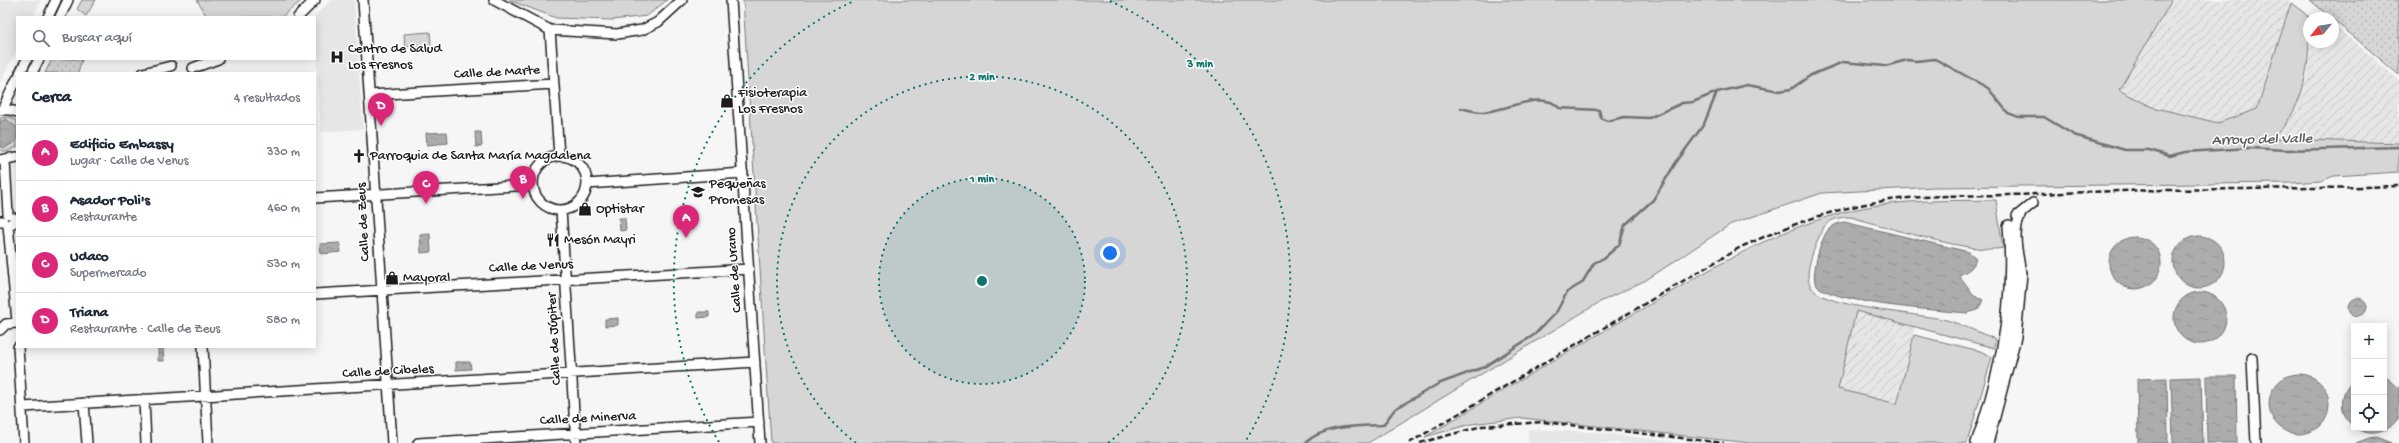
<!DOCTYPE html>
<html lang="es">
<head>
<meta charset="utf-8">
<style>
  body { margin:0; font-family:"Gochi Hand",sans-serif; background:#f2f2f3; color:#1f2937 }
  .controls { position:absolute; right:12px; bottom:12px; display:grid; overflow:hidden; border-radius:0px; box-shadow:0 2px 10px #0003 }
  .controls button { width:36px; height:36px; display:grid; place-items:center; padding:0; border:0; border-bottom:1px solid #e0e1e3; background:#fff; color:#1f2937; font:20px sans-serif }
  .compass { position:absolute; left:2303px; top:12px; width:36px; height:36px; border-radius:50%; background:#fff; box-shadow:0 2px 10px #0003; rotate:240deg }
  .you { position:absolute; left:1110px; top:253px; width:14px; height:14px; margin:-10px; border:3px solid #fff; border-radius:50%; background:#1a73e8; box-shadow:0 0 0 6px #1a73e833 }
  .badge { display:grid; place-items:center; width:26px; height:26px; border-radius:50%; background:#db2777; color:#fff; font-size:13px; font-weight:700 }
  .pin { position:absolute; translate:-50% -33px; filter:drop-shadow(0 1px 2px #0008) }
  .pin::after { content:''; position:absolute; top:21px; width:14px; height:12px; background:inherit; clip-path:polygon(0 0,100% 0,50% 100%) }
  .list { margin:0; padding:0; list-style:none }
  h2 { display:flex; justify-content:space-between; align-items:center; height:52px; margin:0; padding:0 16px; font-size:17px }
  h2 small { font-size:13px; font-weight:400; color:#747a83 }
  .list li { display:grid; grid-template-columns:26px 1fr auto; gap:12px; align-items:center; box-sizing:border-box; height:56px; padding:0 16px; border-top:1px solid #e0e1e3 }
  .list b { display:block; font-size:15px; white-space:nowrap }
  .list p { margin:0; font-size:13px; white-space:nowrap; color:#747a83 }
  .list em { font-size:13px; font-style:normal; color:#747a83 }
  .icon { flex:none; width:22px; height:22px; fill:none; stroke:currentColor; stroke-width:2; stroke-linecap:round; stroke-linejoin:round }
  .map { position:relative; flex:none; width:2399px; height:443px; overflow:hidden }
  .search { position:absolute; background:#fff; box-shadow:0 2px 10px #0003; left:16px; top:16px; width:300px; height:44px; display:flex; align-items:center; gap:10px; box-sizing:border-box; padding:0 14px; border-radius:0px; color:#747a83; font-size:15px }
  .panel { position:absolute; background:#fff; box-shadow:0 2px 10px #0003; left:16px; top:72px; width:300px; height:276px; border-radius:0px }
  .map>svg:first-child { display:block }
</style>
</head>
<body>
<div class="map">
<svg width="2399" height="443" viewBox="0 0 2399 443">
  <defs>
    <pattern id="industrial-furrows" width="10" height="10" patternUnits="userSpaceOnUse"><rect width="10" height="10" fill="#e6e6e6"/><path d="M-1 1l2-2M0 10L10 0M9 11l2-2" fill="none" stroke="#c5c5c5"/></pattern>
    <pattern id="park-dots" width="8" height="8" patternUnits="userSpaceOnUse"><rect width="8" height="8" fill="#d6d6d6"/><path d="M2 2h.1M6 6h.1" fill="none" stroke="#b7b7b7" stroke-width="1.8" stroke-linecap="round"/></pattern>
    <pattern id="water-ripples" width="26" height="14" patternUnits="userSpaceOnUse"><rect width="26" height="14" fill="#acacac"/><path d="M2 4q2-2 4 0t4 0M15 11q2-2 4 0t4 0" fill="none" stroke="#939393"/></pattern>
  </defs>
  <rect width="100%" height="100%" fill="#f6f6f6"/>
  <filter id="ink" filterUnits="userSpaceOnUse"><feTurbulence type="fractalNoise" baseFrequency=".025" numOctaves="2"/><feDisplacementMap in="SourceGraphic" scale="8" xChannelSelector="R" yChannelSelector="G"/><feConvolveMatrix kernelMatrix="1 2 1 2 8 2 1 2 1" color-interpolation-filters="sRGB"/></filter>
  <g filter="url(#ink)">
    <!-- built -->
    <path fill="#e6e6e6" d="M0 0H41L33 17H17V49L0 83Z
      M331 0H354L363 129 321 132 314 17Z
      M1528 429 1592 432 1682 443H1528Z"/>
    <!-- industrial -->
    <path fill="url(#industrial-furrows)" d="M2172 0H2288L2291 3 2257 109 2218 123 2152 107 2119 90Z
      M2333 24 2399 80V143L2273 139 2287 122 2307 79 2310 42H2333Z
      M1856 311 1915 327 1897 404 1837 389Z"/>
    <!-- green -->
    <path fill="#d6d6d6" stroke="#797979" d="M82 0H96L86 16 77 9Z
      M197 0H302L282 17H207Z
      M509 0H667L647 16 612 20 556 18Z
      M743 0H2172L2119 90 2152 107 2218 123 2257 109 2291 3 2311 18H2309C2309 55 2309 89 2287 122 2283 128 2277 133 2273 139L2399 143V172L2334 176 2321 181 2292 183 1935 187 1822 193 1731 224 1646 280 1600 302 1368 443H771Z
      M430 32 431 45 405 47 404 34Z
      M10 117 17 121V147L8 151H1L0 118Z
      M1996 200 2003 248C1974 255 1884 226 1851 217 1835 217 1824 221 1819 237 1814 250 1803 273 1811 287 1824 309 1923 313 1950 321 1965 326 1980 333 1995 339L1994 348 1856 311 1838 389 1897 404 1914 335 1980 351 1992 357 1967 443H1750L1522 418 1471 424 1425 437C1494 395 1565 354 1635 313 1706 272 1776 227 1857 209 1902 199 1951 201 1996 200Z"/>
    <!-- park -->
    <path fill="url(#park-dots)" stroke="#797979" d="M2310 0H2399V75Z
      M52 59H82L78 73H45Z"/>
    <!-- water -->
    <path fill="url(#water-ripples)" stroke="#727272" d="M6 119 17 128V140L5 148 0 146V122Z
      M447 132 448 143 427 145 426 133Z
      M475 132H481L482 146 476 147Z
      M686 214 688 228 680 229 679 215Z
      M619 218H625L626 230 620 231Z
      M1844 222 1969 252 1976 258C1974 268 1968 271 1959 275L1973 294 1983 300 1978 310 1967 313C1935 310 1839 304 1817 286 1809 280 1821 238 1828 230 1833 225 1838 223 1844 222Z
      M430 234 431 252 421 253 420 235Z
      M2173 262a26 26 0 1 1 52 0a26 26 0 1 1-52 0Z
      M2109 263a26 26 0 1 1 52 0a26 26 0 1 1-52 0Z
      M340 243 341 252 321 254 320 244Z
      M2174 318a26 26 0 1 1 52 0a26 26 0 1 1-52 0Z
      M2349 307a9 9 0 1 1 18 0a9 9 0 1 1-18 0Z
      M698 312H709V317L698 318Z
      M618 318V325L605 326V319Z
      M163 348 164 361H158V349Z
      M456 362H470L471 369 456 370Z
      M2269 404a30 30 0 1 1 60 0a30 30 0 1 1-60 0Z
      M2384 375 2399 388V417C2389 433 2371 438 2355 428H2384Z
      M2206 376H2236L2237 443H2207Z
      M2201 377 2203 443H2173L2171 378Z
      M2167 378 2168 443H2138L2137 379Z
      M2354 379V427C2338 414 2339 392 2354 379Z
      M2376 437 2391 443H2356L2369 438Z"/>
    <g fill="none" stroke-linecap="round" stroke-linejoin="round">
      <!-- stream -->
      <path stroke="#727272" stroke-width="2.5" d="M1461 108C1468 110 1476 112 1483 112 1502 112 1545 89 1559 108L1599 110 1601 118 1607 121 1624 117 1649 118 1682 103 1693 102 1717 92 1747 85 1780 91 1791 89 1811 75 1843 62 1885 66 1907 60 1916 61 1935 59 1988 88 2008 113 2018 117H2044L2074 135 2125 150H2149L2170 156 2185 152 2250 148 2286 150 2399 147
        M1305 443C1325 425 1357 426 1383 425L1395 409 1438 384 1484 367 1534 335 1557 311 1567 292 1582 283 1594 263 1604 258 1619 245 1625 225 1653 200 1675 164 1704 124 1717 92"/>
      <!-- minor casing -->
      <g stroke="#1c1c1c" stroke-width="12">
        <path id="minor" d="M363 0 392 443
          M494 0 550 30 617 34 642 30 658 22 682 0
          M731 0 760 443
          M48 17 56 0
          M60 17 68 0
          M298 17 315 0
          M550 30 559 155
          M193 68 218 59
          M20 73 27 59
          M32 73 39 59
          M143 73 171 66
          M370 95 554 84
          M0 110H10L17 112
          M2 110 17 79
          M533 183a27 27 0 1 1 54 0a27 27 0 1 1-54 0Z
          M0 160 17 157
          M5 161 8 214
          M587 184 743 173
          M315 198 532 185
          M561 210 576 443
          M2017 216 2033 203
          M0 221H3
          M8 225 17 321
          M8 225 13 223 14 218
          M2021 273C2018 254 2011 230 2022 212
          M315 294 749 269
          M0 330 6 324 17 323
          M18 347 24 443
          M203 347 208 443
          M2252 358 2256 443
          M144 399 146 443
          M84 403 87 443
          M23 407 755 362
          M418 443 759 422"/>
      </g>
      <!-- major casing -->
      <g stroke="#1c1c1c" stroke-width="14">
        <path id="major" d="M1977 443C2002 373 2016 301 2009 226
          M1987 443 2015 337 2021 273"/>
      </g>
      <!-- minor -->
      <use href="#minor" stroke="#fff" stroke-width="9"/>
      <!-- major -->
      <use href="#major" stroke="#fff" stroke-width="11"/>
      <!-- rail -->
      <path stroke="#1c1c1c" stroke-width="2.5" stroke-dasharray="6 3" stroke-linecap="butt" d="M1409 443 1739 248C1776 231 1813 216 1852 207 1913 192 1978 197 2040 194 2159 188 2279 190 2399 186
        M1420 443 1482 426 1544 422 1724 443"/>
    </g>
  </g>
  <!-- distance rings -->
  <circle cx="982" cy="281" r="103" fill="#0f766e" fill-opacity=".12"/>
  <g fill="none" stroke="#0f766e" stroke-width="2" stroke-dasharray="2 4">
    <circle cx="982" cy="281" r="103"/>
    <path d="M856 443A205 205 0 1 1 1108 443"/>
    <path d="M719 442A308 308 0 0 1 854 1M1110 1A308 308 0 0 1 1245 442"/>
  </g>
  <!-- icons -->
  <defs>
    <g id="hospital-bare" transform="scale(1.08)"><path d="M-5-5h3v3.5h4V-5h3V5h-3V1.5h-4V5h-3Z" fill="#1c1c1c" stroke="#fff" stroke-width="2.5" paint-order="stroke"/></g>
    <g id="shop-bare" transform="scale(1.08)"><path d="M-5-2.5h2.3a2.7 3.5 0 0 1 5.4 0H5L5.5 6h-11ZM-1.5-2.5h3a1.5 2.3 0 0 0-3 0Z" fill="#1c1c1c" stroke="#fff" stroke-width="2.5" paint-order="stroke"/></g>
    <g id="church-bare" transform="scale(1.08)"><path d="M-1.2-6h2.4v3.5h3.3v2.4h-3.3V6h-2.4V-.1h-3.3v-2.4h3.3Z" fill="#1c1c1c" stroke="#fff" stroke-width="2.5" paint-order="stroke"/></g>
    <g id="school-bare" transform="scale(1.08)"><path d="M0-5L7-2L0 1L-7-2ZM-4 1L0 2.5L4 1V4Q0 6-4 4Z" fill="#1c1c1c" stroke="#fff" stroke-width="2.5" paint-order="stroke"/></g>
    <g id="restaurant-bare" transform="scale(1.08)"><path d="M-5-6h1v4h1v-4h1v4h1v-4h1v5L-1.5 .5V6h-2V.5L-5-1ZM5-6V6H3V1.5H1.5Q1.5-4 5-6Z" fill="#1c1c1c" stroke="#fff" stroke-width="2.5" paint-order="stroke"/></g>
  </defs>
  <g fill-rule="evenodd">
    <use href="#hospital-bare" x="337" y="57"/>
    <use href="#shop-bare" x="727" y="101"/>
    <use href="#church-bare" x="359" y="156"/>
    <use href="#school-bare" x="698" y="192"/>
    <use href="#shop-bare" x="585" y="209"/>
    <use href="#restaurant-bare" x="553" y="240"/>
    <use href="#shop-bare" x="392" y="278"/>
  </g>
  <g text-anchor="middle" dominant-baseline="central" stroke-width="3" stroke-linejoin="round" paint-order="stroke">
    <!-- poi labels -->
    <g font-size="14" fill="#1c1c1c" stroke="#fff" text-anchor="start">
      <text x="348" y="49">Centro de Salud<tspan x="348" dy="16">Los Fresnos</tspan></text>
      <text x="738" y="93">Fisioterapia<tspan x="738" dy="16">Los Fresnos</tspan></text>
      <text x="370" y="156">Parroquia de Santa María Magdalena</text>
      <text x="709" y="184">Pequeñas<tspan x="709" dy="16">Promesas</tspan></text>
      <text x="596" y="209">Optistar</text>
      <text x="564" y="240">Mesón Mayri</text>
      <text x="403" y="278">Mayoral</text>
    </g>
    <!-- street labels -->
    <g font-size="14" fill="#1c1c1c" stroke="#fff">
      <text transform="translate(497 73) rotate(-3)">Calle de Marte</text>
      <text transform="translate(364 222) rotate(-93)">Calle de Zeus</text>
      <text transform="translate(531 267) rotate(-3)">Calle de Venus</text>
      <text transform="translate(735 270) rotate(-94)">Calle de Urano</text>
      <text transform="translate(555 339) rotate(-93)">Calle de Júpiter</text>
      <text transform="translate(388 372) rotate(-3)">Calle de Cibeles</text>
      <text transform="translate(588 419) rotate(-3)">Calle de Minerva</text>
    </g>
    <!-- water labels -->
    <g font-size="15" font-style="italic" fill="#5d5d5d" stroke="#fff">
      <text transform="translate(2262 140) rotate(-1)">Arroyo del Valle</text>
    </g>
  </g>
  <circle cx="982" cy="281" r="6" fill="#0f766e" stroke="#fff" stroke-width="2"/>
  <g font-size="12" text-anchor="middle" font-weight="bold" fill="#0f766e" stroke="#fff" stroke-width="3" stroke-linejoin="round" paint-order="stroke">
    <text x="1200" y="67">3 min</text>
    <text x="982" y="80">2 min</text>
    <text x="982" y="182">1 min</text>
  </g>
</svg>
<div class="controls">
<button>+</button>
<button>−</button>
<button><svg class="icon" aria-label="locate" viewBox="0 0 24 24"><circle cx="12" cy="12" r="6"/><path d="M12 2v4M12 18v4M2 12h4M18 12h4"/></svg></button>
</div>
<svg class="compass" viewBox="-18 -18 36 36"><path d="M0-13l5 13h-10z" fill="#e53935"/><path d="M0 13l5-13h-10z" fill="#747a83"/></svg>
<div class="you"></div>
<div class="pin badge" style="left:686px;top:238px">A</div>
<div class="pin badge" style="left:523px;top:199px">B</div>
<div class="pin badge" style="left:426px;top:204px">C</div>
<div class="pin badge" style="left:381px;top:126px">D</div>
<div class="search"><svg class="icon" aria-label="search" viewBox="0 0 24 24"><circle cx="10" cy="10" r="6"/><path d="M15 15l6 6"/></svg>Buscar aquí</div>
<section class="panel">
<h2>Cerca<small>4 resultados</small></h2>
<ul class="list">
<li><span class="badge">A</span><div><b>Edificio Embassy</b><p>Lugar · Calle de Venus</p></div><em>330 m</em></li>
<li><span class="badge">B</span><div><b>Asador Poli's</b><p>Restaurante</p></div><em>460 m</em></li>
<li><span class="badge">C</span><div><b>Udaco</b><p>Supermercado</p></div><em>530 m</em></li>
<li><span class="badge">D</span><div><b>Triana</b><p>Restaurante · Calle de Zeus</p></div><em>580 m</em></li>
</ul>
</section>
</div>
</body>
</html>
